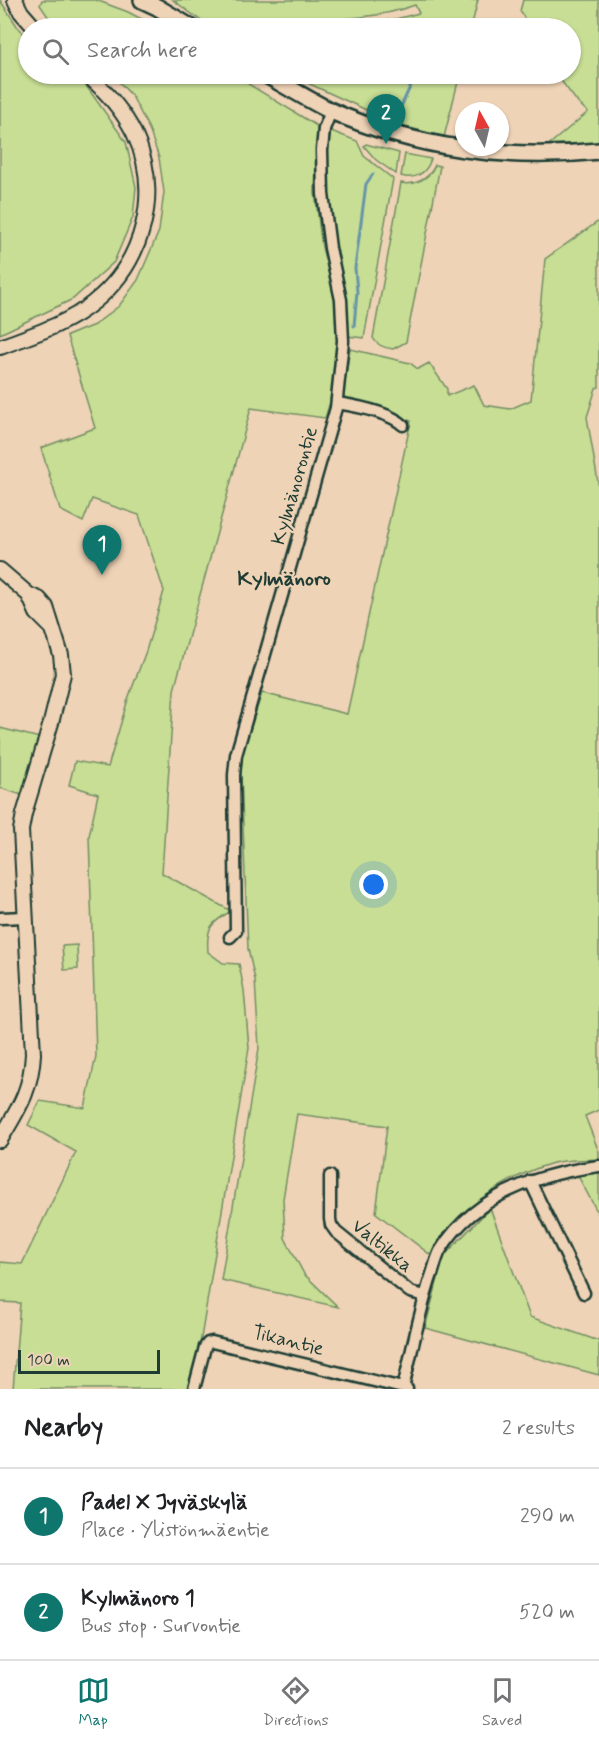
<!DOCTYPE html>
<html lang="en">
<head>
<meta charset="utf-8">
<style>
  body { margin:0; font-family:Mynerve,sans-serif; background:#f6f6f6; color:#202124 }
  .compass { position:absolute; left:455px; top:102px; width:54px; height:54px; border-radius:50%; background:#fff; box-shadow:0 2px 4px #0004; rotate:352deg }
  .scale { position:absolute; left:18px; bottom:15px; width:142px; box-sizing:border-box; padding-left:6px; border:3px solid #1f3d34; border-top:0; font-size:16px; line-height:21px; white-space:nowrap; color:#1f3d34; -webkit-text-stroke:4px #efd3b6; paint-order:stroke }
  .you { position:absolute; left:374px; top:885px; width:21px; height:21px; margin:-15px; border:4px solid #fff; border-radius:50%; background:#1a73e8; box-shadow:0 0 0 9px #1a73e833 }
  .badge { display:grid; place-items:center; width:39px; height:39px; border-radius:50%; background:#0f766e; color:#fff; font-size:20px; font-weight:700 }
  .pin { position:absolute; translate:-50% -50px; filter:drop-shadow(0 2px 3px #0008) }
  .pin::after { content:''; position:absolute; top:32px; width:21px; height:18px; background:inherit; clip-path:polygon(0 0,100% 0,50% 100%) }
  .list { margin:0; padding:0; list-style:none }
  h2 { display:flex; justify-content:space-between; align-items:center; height:78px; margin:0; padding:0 24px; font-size:26px }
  h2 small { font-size:20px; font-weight:400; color:#757577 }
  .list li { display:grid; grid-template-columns:39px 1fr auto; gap:18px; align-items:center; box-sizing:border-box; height:96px; padding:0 24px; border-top:2px solid #e0e0e0 }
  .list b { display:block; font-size:22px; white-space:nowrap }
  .list p { margin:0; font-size:20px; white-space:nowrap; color:#757577 }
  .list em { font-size:20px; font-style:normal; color:#757577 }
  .icon { flex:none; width:33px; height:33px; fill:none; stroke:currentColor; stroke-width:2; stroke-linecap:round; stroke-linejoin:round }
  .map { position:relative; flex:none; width:599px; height:1389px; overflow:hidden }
  .search { position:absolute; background:#fff; box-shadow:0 2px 4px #0004; left:18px; right:18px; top:18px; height:66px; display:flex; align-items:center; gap:15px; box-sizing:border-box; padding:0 21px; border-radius:33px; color:#757577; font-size:22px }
  .sheet { height:270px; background:#fff }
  nav { display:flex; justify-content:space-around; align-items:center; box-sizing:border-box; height:84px; border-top:2px solid #e0e0e0; background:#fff; font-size:16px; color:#757577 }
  nav a { display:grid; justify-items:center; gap:3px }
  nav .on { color:#0f766e }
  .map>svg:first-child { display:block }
</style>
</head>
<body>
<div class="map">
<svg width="599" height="1389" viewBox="0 0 599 1389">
  <rect width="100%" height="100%" fill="#efd3b6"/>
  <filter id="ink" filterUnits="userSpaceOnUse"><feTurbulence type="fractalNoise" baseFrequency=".0167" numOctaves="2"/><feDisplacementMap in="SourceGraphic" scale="12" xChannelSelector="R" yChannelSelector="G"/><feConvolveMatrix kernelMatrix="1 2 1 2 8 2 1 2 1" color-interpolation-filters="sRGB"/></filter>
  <g filter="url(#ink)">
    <!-- green -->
    <path fill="#c7de94" stroke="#738e64" stroke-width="1.5" d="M0 0 17 26 28 38V74H71L87 87 126 142 136 187 133 217 114 262 73 299 0 334Z
      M42 0H96L128 12 159 28H60L51 21 40 5Z
      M173 0H478L471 28H285L392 20 419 13 415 5C370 22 315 19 268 22L259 28H211Z
      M523 0H599V144L545 148 588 112 578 103 556 74H570V28H530L520 11Z
      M112 74H232L317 126 315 193 322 247 335 300 337 341 330 402 325 418 251 408 174 690 162 873 231 911C211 923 206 927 208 952L223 963 239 964 244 990 249 1048 200 1344 188 1389H13L20 1303 0 1302V1262L22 1264 76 1152 28 1125 40 1101 85 1108 96 1056 89 836 98 794 69 785 75 761 108 767 128 699 146 651 164 591 139 515 92 499 83 522 60 510 41 448 95 428 67 336 94 325 119 306 138 280 159 231 164 192 159 158 149 129 132 96Z
      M288 74H460L444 137 399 125Z
      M331 131 357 141 364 156 393 179 364 338 347 336C338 275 319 191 331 131Z
      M366 144 399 153 396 174 376 160 364 146Z
      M405 154 431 159C426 174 415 180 401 176Z
      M435 165 440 166 406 342 393 349C385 348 377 346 373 338L401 183C415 186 429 179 435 165Z
      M599 221V387L596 388 587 417 599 488V1110L585 1116 599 1152V1159C584 1160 567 1159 553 1163 505 1177 454 1211 432 1256L376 1213 387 1126 297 1114 283 1199 285 1238 304 1274 338 1307 221 1280 259 1048 255 980 248 949 241 776 242 754 262 693 347 714 411 421 342 399 350 349 410 363 418 369 429 363 447 389V396L474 385 484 405 510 409 531 400 545 259Z
      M0 728 40 738 22 795 0 788Z
      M77 945 78 969 64 970 62 946Z
      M599 1171V1215L577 1174Z
      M490 1208 530 1317 599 1341V1375L425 1328 444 1256Z"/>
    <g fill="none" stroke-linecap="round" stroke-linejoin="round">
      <!-- stream -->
      <path stroke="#6795a8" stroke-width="3" d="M417 21 419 28
        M399 111 416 74
        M354 326 357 292 355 268 366 184 373 174"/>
      <!-- minor casing -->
      <g stroke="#1f3d34" stroke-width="15">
        <path id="minor" d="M337 403C356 406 389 412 403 425
          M0 918 26 917
          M230 937 236 931 234 775 236 755 336 408 343 341 341 300 330 248 323 194 322 150 324 129 331 111
          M330 1176V1219L331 1225 336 1232 410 1292 425 1296
          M530 1181 584 1293
          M403 1388C412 1351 419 1313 431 1277 434 1269 436 1259 440 1251 474 1195 537 1174 599 1166
          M194 1389 205 1347 208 1343 212 1342 407 1389"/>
      </g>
      <!-- tertiary casing -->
      <g stroke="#1f3d34" stroke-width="18">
        <path id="tertiary" d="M15 0 21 12 35 28
          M0 347C32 335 68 324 94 302 144 262 162 192 134 133 122 109 106 91 86 74
          M0 570 29 595 39 599 46 607 61 655 63 674 51 723 24 814 21 830 33 1054C31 1092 18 1109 0 1140
          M29 595 37 613 52 628"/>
      </g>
      <!-- secondary casing -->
      <g stroke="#1f3d34" stroke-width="20">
        <path id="secondary" d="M142 0 157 7 192 28
          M265 74C286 86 307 99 329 110 414 148 507 161 599 151"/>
      </g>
      <!-- minor -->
      <use href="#minor" stroke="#efd3b6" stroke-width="10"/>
      <!-- tertiary -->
      <use href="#tertiary" stroke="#efd3b6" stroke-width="14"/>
      <!-- secondary -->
      <use href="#secondary" stroke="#efd3b6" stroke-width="15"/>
    </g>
  </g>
  <g text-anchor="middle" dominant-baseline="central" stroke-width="4.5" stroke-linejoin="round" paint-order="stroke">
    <!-- street labels -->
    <g font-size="20" fill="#1f3d34" stroke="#efd3b6">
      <text transform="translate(295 486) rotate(-74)">Kylmänorontie</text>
      <text transform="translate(382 1246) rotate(39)">Valtikka</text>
      <text transform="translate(288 1341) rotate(14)">Tikantie</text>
    </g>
    <!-- neighbourhood labels -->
    <g font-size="21" font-weight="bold" fill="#1f3d34" stroke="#efd3b6">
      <text x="284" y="579">Kylmänoro</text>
    </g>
  </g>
</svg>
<svg class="compass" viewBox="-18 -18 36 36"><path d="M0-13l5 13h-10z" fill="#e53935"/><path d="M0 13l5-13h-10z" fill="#757577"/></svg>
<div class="scale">100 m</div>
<div class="you"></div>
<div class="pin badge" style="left:102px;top:575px">1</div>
<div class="pin badge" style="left:386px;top:144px">2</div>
<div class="search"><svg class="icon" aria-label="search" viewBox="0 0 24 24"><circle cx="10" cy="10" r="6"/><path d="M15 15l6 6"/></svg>Search here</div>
</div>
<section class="sheet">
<h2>Nearby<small>2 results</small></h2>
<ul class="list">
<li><span class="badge">1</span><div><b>Padel X Jyväskylä</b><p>Place · Ylistönmäentie</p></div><em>290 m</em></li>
<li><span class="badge">2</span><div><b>Kylmänoro 1</b><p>Bus stop · Survontie</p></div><em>520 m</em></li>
</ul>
</section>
<nav>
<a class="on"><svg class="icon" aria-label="map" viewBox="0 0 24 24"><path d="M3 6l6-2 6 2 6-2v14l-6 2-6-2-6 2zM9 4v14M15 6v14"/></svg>Map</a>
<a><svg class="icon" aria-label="directions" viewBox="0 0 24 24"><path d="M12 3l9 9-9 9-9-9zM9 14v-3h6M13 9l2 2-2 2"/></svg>Directions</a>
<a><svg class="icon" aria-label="saved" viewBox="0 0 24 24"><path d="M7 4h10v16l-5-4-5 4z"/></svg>Saved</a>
</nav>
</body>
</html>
